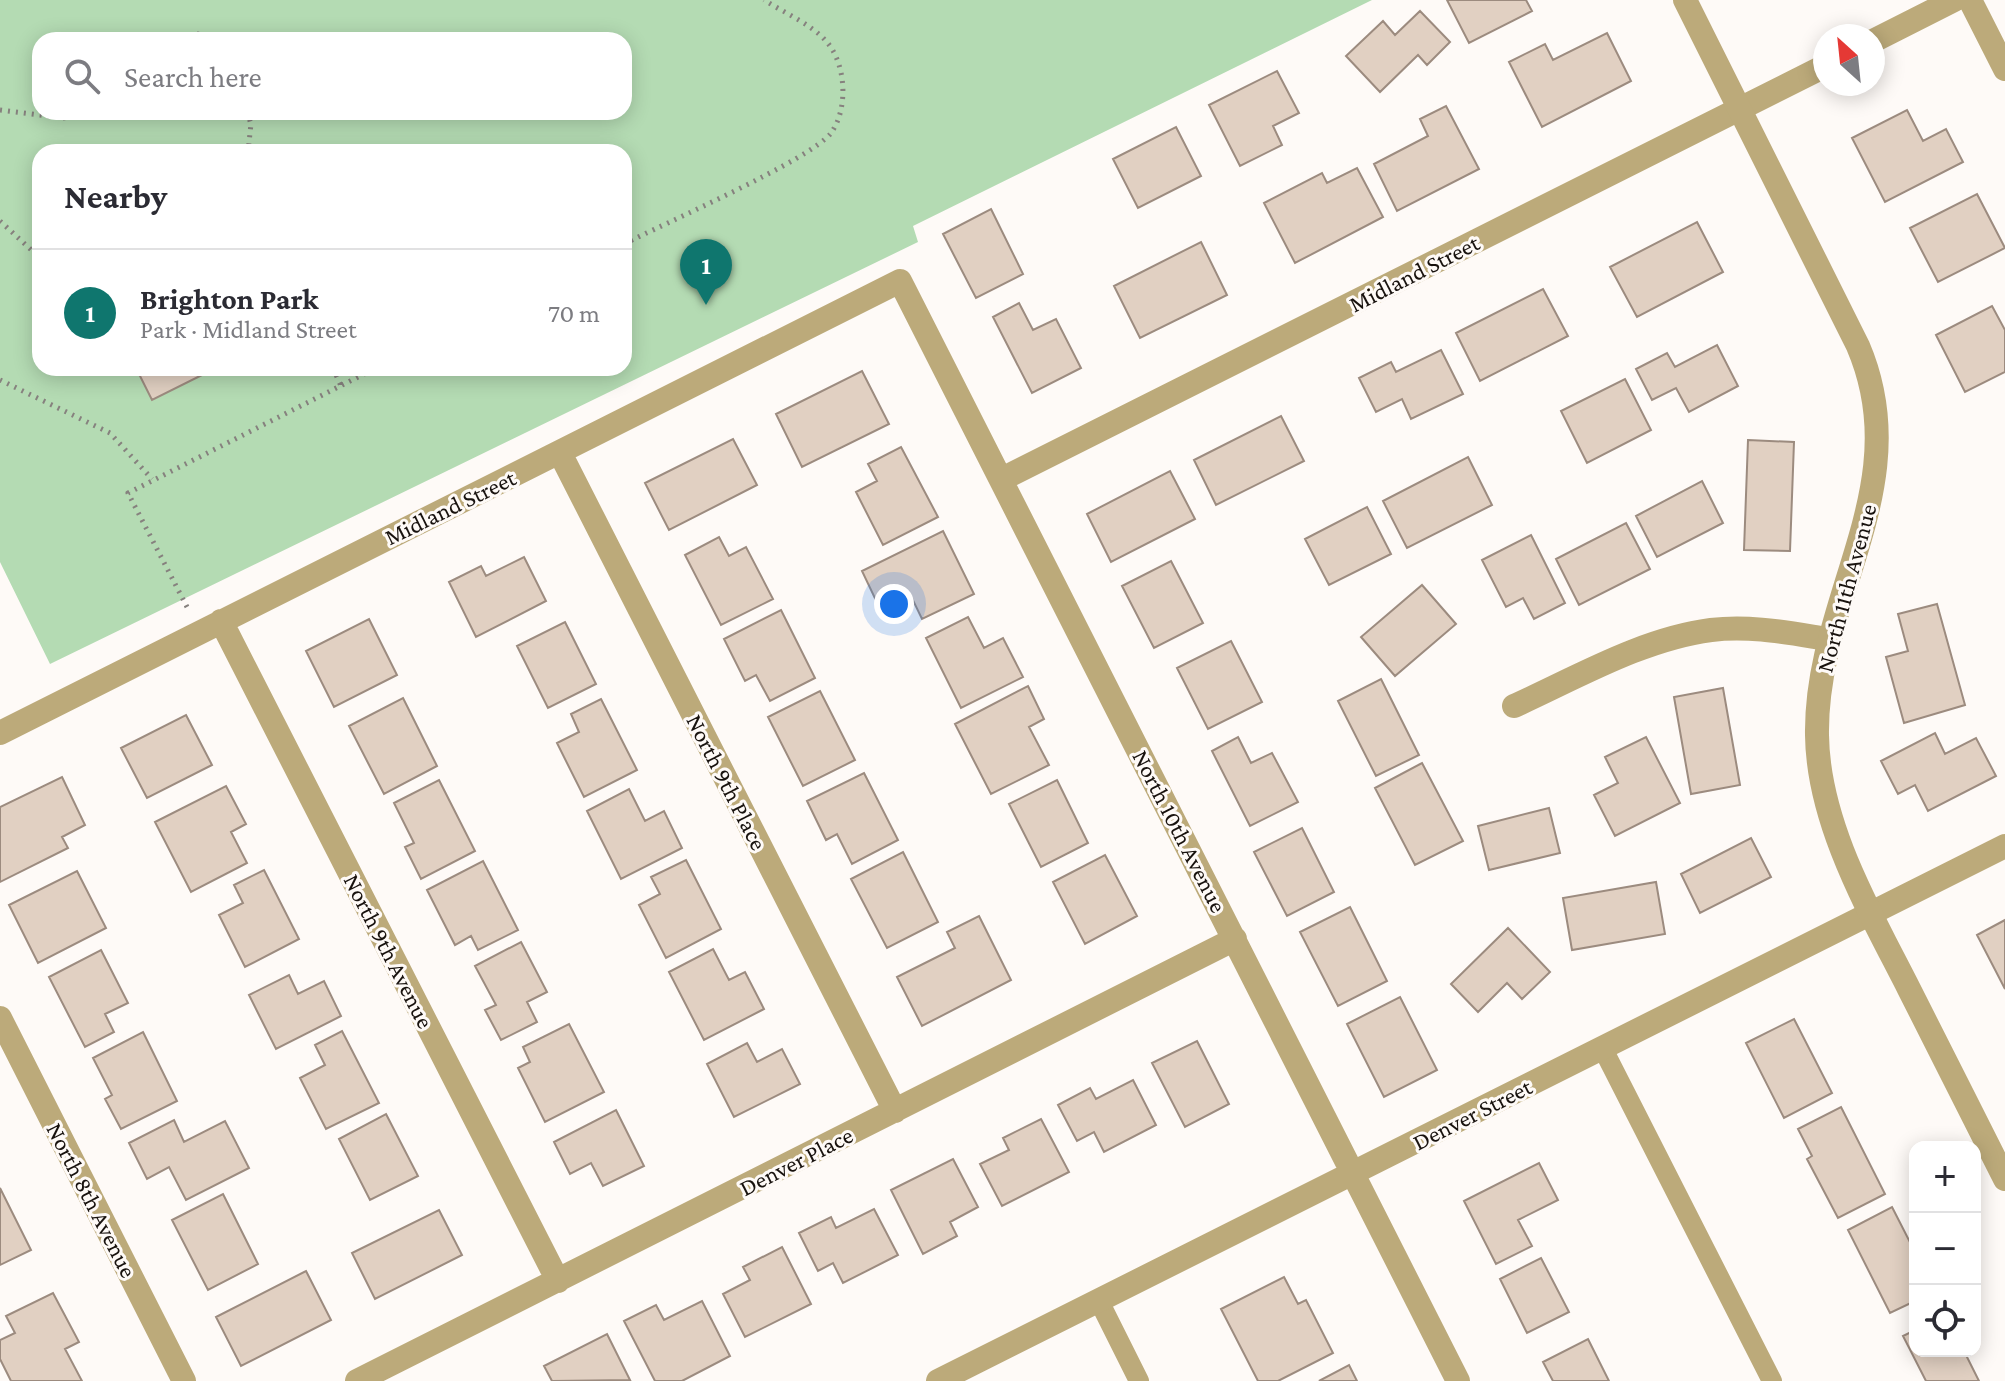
<!DOCTYPE html>
<html lang="en">
<head>
<meta charset="utf-8">
<style>
  body { margin:0; font-family:"Crimson Pro",serif; background:#f7f7f7; color:#2b2b33 }
  .controls { position:absolute; right:24px; bottom:24px; display:grid; overflow:hidden; border-radius:16px; box-shadow:0 4px 20px #0003 }
  .controls button { width:72px; height:72px; display:grid; place-items:center; padding:0; border:0; border-bottom:2px solid #e1e1e2; background:#fff; color:#2b2b33; font:40px sans-serif }
  .compass { position:absolute; left:1813px; top:24px; width:72px; height:72px; border-radius:50%; background:#fff; box-shadow:0 4px 20px #0003; rotate:333deg }
  .you { position:absolute; left:894px; top:604px; width:28px; height:28px; margin:-20px; border:6px solid #fff; border-radius:50%; background:#1a73e8; box-shadow:0 0 0 12px #1a73e833 }
  .badge { display:grid; place-items:center; width:52px; height:52px; border-radius:50%; background:#0f766e; color:#fff; font-size:26px; font-weight:700 }
  .pin { position:absolute; translate:-50% -66px; filter:drop-shadow(0 2px 4px #0008) }
  .pin::after { content:''; position:absolute; top:42px; width:28px; height:24px; background:inherit; clip-path:polygon(0 0,100% 0,50% 100%) }
  .list { margin:0; padding:0; list-style:none }
  h2 { display:flex; justify-content:space-between; align-items:center; height:104px; margin:0; padding:0 32px; font-size:34px }
  h2 small { font-size:26px; font-weight:400; color:#7c7c81 }
  .list li { display:grid; grid-template-columns:52px 1fr auto; gap:24px; align-items:center; box-sizing:border-box; height:128px; padding:0 32px; border-top:2px solid #e1e1e2 }
  .list b { display:block; font-size:30px; white-space:nowrap }
  .list p { margin:0; font-size:26px; white-space:nowrap; color:#7c7c81 }
  .list em { font-size:26px; font-style:normal; color:#7c7c81 }
  .icon { flex:none; width:44px; height:44px; fill:none; stroke:currentColor; stroke-width:2; stroke-linecap:round; stroke-linejoin:round }
  .map { position:relative; flex:none; width:2005px; height:1381px; overflow:hidden }
  .search { position:absolute; background:#fff; box-shadow:0 4px 20px #0003; left:32px; top:32px; width:600px; height:88px; display:flex; align-items:center; gap:20px; box-sizing:border-box; padding:0 28px; border-radius:24px; color:#7c7c81; font-size:30px }
  .panel { position:absolute; background:#fff; box-shadow:0 4px 20px #0003; left:32px; top:144px; width:600px; height:232px; border-radius:24px }
  .map>svg:first-child { display:block }
</style>
</head>
<body>
<div class="map">
<svg width="2005" height="1381" viewBox="0 0 2005 1381">
  <rect width="100%" height="100%" fill="#fefaf7"/>
  <!-- green -->
  <path fill="#b4dbb3" fill-rule="evenodd" d="M0 0H1372L913 226 918 242 50 664 0 562ZM40 40H624V112H40ZM40 152H624V368H40Z"/>
  <!-- building -->
  <path fill="#e1d0c2" stroke="#9c8b7f" stroke-width="2" d="M1447 0H1526L1532 11 1469 43Z
    M1420 11 1450 42 1427 65 1418 55 1380 92 1346 56 1383 21 1395 35Z
    M1607 33 1631 81 1542 127 1509 62 1545 44 1553 60Z
    M1277 71 1299 113 1273 126 1282 145 1240 166 1209 105Z
    M1446 106 1479 169 1397 211 1374 164 1428 136 1420 119Z
    M1907 110 1923 141 1946 129 1963 162 1885 202 1852 138Z
    M1176 127 1201 176 1138 208 1113 159Z
    M1357 168 1383 217 1295 263 1264 203 1322 173 1327 183Z
    M1977 194 2005 248 1938 282 1910 228Z
    M991 209 1023 274 976 298 943 234Z
    M1697 222 1723 272 1637 317 1610 267Z
    M1201 242 1227 295 1140 338 1114 286Z
    M1543 289 1568 336 1480 381 1456 333Z
    M1019 303 1033 330 1056 319 1081 368 1032 393 993 317Z
    M1992 306 2005 330V372L1965 392 1936 335Z
    M1717 345 1738 386 1689 412 1676 388 1652 400 1636 369 1667 353 1675 367Z
    M1441 350 1463 394 1411 419 1402 399 1376 412 1359 378 1391 362 1396 372Z
    M136 368H208L210 371 152 400Z
    M862 371 889 424 802 467 776 414Z
    M1625 379 1651 430 1587 463 1561 411Z
    M1281 416 1304 461 1216 505 1194 460Z
    M733 439 757 485 669 530 645 483Z
    M1748 440 1794 442 1790 551 1744 550Z
    M901 447 938 517 883 545 856 492 877 481 868 464Z
    M1468 457 1492 505 1407 548 1383 501Z
    M1170 471 1195 519 1111 562 1087 514Z
    M1702 481 1723 523 1657 557 1636 516Z
    M1367 507 1391 554 1329 585 1305 539Z
    M1626 523 1650 569 1579 605 1556 559Z
    M943 531 974 594 922 619 911 596 881 611 862 571Z
    M1531 535 1565 603 1534 619 1523 598 1506 607 1482 560Z
    M719 537 729 556 746 547 773 599 721 625 685 555Z
    M524 557 546 601 476 637 449 582 481 566 486 576Z
    M1171 561 1203 623 1154 648 1122 586Z
    M1422 585 1456 624 1395 676 1361 637Z
    M1937 604 1965 705 1904 723 1886 657 1908 651 1898 614Z
    M781 610 815 678 770 701 756 675 745 681 724 639Z
    M968 617 984 648 1003 638 1023 677 961 708 926 638Z
    M369 619 397 675 334 707 306 651Z
    M565 622 596 684 548 708 517 646Z
    M1231 641 1262 702 1208 729 1177 668Z
    M1381 679 1419 755 1376 776 1338 701Z
    M1028 686 1044 719 1029 727 1049 765 991 794 955 724Z
    M1723 688 1740 785 1691 794 1674 697Z
    M820 691 855 760 803 786 768 717Z
    M403 698 437 766 384 794 349 726Z
    M601 699 637 770 584 797 557 743 579 732 571 714Z
    M186 715 212 765 147 798 121 748Z
    M1935 733 1945 754 1976 738 1996 776 1928 811 1915 785 1898 794 1881 761Z
    M1238 737 1251 763 1272 753 1298 802 1250 826 1212 751Z
    M1646 737 1680 803 1615 836 1594 795 1618 783 1605 757Z
    M1422 763 1463 841 1415 865 1375 788Z
    M864 773 898 840 852 864 837 834 826 840 807 801Z
    M62 777 85 825 62 837 68 848 0 882V807Z
    M439 780 475 851 421 879 405 847 414 843 394 803Z
    M1057 780 1088 843 1041 867 1009 804Z
    M226 786 246 824 231 832 247 863 191 892 155 822Z
    M629 789 645 821 664 811 682 848 621 879 587 811Z
    M1549 808 1560 853 1489 870 1478 826Z
    M1302 828 1334 892 1287 916 1254 852Z
    M1751 838 1771 877 1700 913 1681 874Z
    M903 852 938 922 887 948 851 879Z
    M1105 855 1137 916 1085 944 1053 882Z
    M686 860 721 929 666 958 639 905 660 894 651 877Z
    M483 861 518 930 478 950 471 936 455 945 427 890Z
    M264 870 299 939 245 967 219 915 243 903 234 885Z
    M77 871 106 928 38 963 9 905Z
    M1656 882 1665 934 1572 950 1563 898Z
    M1350 907 1387 981 1338 1006 1300 932Z
    M979 916 1011 980 922 1026 897 977 955 948 947 932Z
    M2005 920V989L1977 935Z
    M1508 928 1550 972 1522 999 1507 983 1478 1012 1451 984Z
    M521 942 547 992 527 1002 537 1022 501 1040 485 1010 496 1005 475 966Z
    M713 949 729 980 745 972 764 1009 704 1040 669 972Z
    M101 950 128 1003 105 1014 114 1032 85 1047 49 977Z
    M289 975 298 994 324 981 341 1016 276 1049 249 995Z
    M1400 997 1437 1070 1384 1097 1347 1024Z
    M1794 1019 1832 1093 1784 1118 1746 1043Z
    M569 1024 604 1092 545 1122 518 1068 530 1062 523 1047Z
    M342 1031 379 1103 326 1129 300 1078 325 1065 315 1045Z
    M143 1032 177 1101 121 1129 105 1099 112 1095 93 1058Z
    M1197 1041 1229 1104 1185 1127 1152 1063Z
    M747 1043 757 1062 782 1049 800 1084 734 1117 707 1064Z
    M1133 1080 1156 1125 1104 1152 1094 1132 1077 1141 1058 1105 1090 1088 1096 1099Z
    M1841 1107 1885 1194 1838 1218 1807 1159 1812 1156 1798 1129Z
    M616 1110 644 1166 603 1186 591 1163 570 1174 554 1142Z
    M386 1114 418 1176 370 1200 339 1139Z
    M1041 1119 1069 1172 1002 1206 980 1164 1009 1150 1003 1138Z
    M174 1120 184 1142 225 1121 249 1168 186 1200 169 1167 147 1179 129 1143Z
    M953 1159 978 1207 950 1222 957 1236 923 1254 891 1190Z
    M1539 1163 1558 1200 1518 1220 1532 1246 1496 1264 1464 1201Z
    M0 1188 31 1250 0 1265Z
    M223 1194 258 1264 208 1290 172 1220Z
    M1892 1207 1915 1252V1301L1890 1313 1848 1230Z
    M874 1209 898 1255 843 1283 833 1263 818 1271 799 1233 831 1217 836 1228Z
    M439 1210 462 1255 375 1299 352 1253Z
    M782 1247 811 1304 745 1337 723 1294 750 1280 743 1267Z
    M1541 1258 1569 1312 1527 1333 1500 1279Z
    M306 1271 331 1320 241 1366 216 1317Z
    M1284 1277 1298 1304 1306 1300 1333 1353 1278 1381H1258L1221 1309Z
    M53 1293 79 1342 65 1349 82 1381H11L0 1359V1340L15 1333 6 1316Z
    M702 1301 730 1356 682 1381H655L624 1321 656 1305 664 1320Z
    M1915 1330V1351H1964L1979 1381H1926L1903 1336Z
    M607 1334 630 1380 552 1381 544 1366Z
    M1588 1339 1609 1381H1553L1543 1362Z
    M1349 1365 1357 1381H1319Z"/>
  <g fill="none" stroke-linecap="round" stroke-linejoin="round">
    <!-- path -->
    <path stroke="#86817e" stroke-width="5" stroke-dasharray="2 6" stroke-linecap="butt" d="M166 40 198 34 209 40
      M0 110 64 118 82 112
      M247 112 251 124 248 152
      M0 221 40 258
      M624 244C661 225 812 159 831 133 849 108 846 63 826 41 811 24 783 12 764 0
      M333 368 341 386
      M0 380 110 433 152 479
      M187 607 128 493 376 368"/>
    <!-- service -->
    <path stroke="#bcaa7a" stroke-width="20" d="M1603 1049 1772 1381
      M1099 1301 1139 1381"/>
    <!-- minor -->
    <path stroke="#bcaa7a" stroke-width="24" d="M1970 0 2005 69
      M1873 41 1954 0
      M560 453 895 1111
      M1002 479 1825 66
      M221 621 558 1281
      M1514 706C1576 678 1642 639 1711 630 1750 625 1789 633 1828 639
      M0 733 900 281 1458 1381
      M0 1018 184 1381
      M357 1381 1235 939
      M938 1381 2005 846"/>
    <!-- tertiary -->
    <path stroke="#bcaa7a" stroke-width="24" d="M1685 0 1858 346C1918 486 1815 596 1817 735 1818 824 1870 912 1909 989 1941 1052 1973 1116 2005 1179"/>
  </g>
  <g text-anchor="middle" dominant-baseline="central" stroke-width="6" stroke-linejoin="round" paint-order="stroke">
    <!-- street labels -->
    <g font-size="24" fill="#18120e" stroke="#fefaf7">
      <text transform="translate(1414 273) rotate(-27)">Midland Street</text>
      <text transform="translate(450 507) rotate(-26)">Midland Street</text>
      <text transform="translate(1846 588) rotate(-75)">North 11th Avenue</text>
      <text transform="translate(727 782) rotate(63)">North 9th Place</text>
      <text transform="translate(1180 831) rotate(63)">North 10th Avenue</text>
      <text transform="translate(389 951) rotate(63)">North 9th Avenue</text>
      <text transform="translate(1472 1114) rotate(-27)">Denver Street</text>
      <text transform="translate(796 1161) rotate(-27)">Denver Place</text>
      <text transform="translate(92 1200) rotate(63)">North 8th Avenue</text>
    </g>
  </g>
</svg>
<div class="controls">
<button>+</button>
<button>−</button>
<button><svg class="icon" aria-label="locate" viewBox="0 0 24 24"><circle cx="12" cy="12" r="6"/><path d="M12 2v4M12 18v4M2 12h4M18 12h4"/></svg></button>
</div>
<svg class="compass" viewBox="-18 -18 36 36"><path d="M0-13l5 13h-10z" fill="#e53935"/><path d="M0 13l5-13h-10z" fill="#7c7c81"/></svg>
<div class="you"></div>
<div class="pin badge" style="left:706px;top:305px">1</div>
<div class="search"><svg class="icon" aria-label="search" viewBox="0 0 24 24"><circle cx="10" cy="10" r="6"/><path d="M15 15l6 6"/></svg>Search here</div>
<section class="panel">
<h2>Nearby<small></small></h2>
<ul class="list">
<li><span class="badge">1</span><div><b>Brighton Park</b><p>Park · Midland Street</p></div><em>70 m</em></li>
</ul>
</section>
</div>
</body>
</html>
